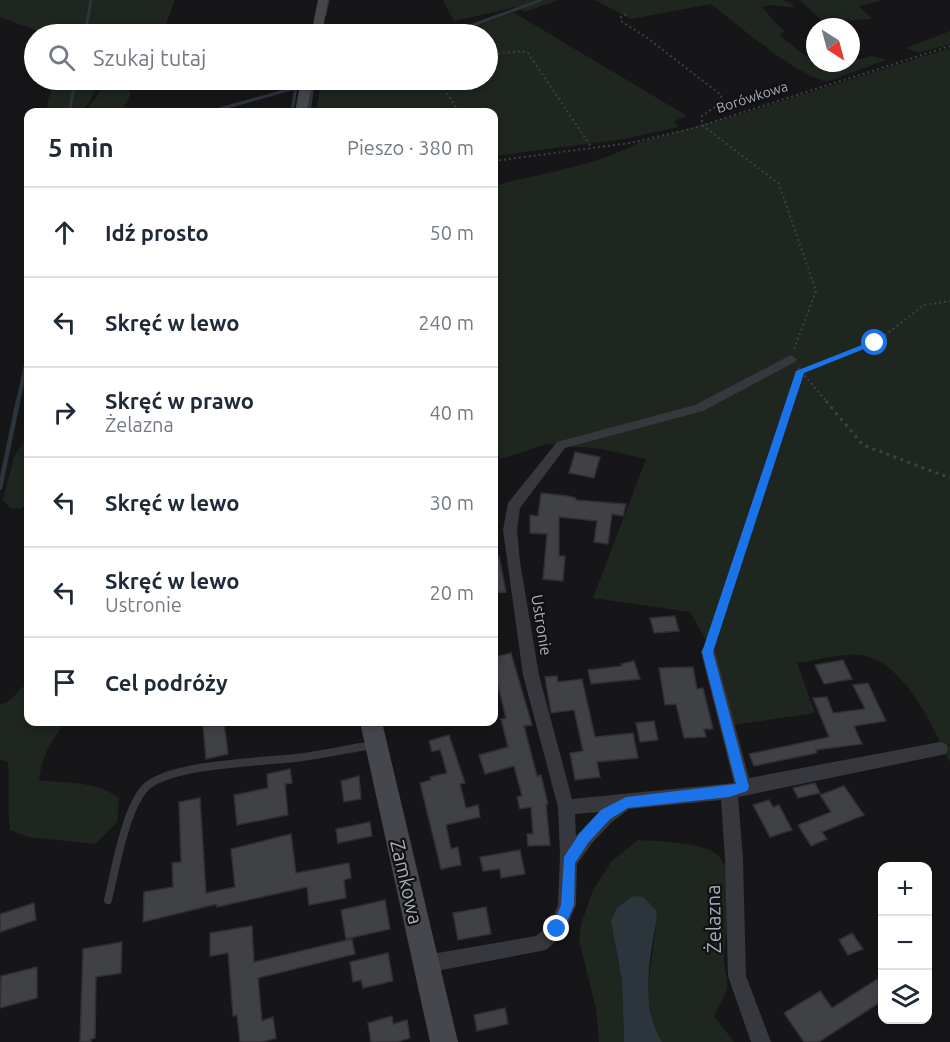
<!DOCTYPE html>
<html lang="pl">
<head>
<meta charset="utf-8">
<style>
  body { margin:0; font-family:Ubuntu,sans-serif; background:#f6f6f7; color:#1f2937 }
  .controls { position:absolute; right:18px; bottom:18px; display:grid; overflow:hidden; border-radius:12px; box-shadow:0 3px 9px #0003 }
  .controls button { width:54px; height:54px; display:grid; place-items:center; padding:0; border:0; border-bottom:2px solid #e0e1e3; background:#fff; color:#1f2937; font:30px sans-serif }
  .compass { position:absolute; left:806px; top:18px; width:54px; height:54px; border-radius:50%; background:#fff; box-shadow:0 3px 9px #0003; rotate:144deg }
  .stop { position:absolute; width:18px; height:18px; margin:-14px; border:4px solid #1a73e8; border-radius:50%; background:#fff }
  .stop.end { background:#1a73e8; border-color:#fff; box-shadow:0 2px 6px #0008 }
  .list { margin:0; padding:0; list-style:none }
  h2 { display:flex; justify-content:space-between; align-items:center; height:78px; margin:0; padding:0 24px; font-size:26px }
  h2 small { font-size:20px; font-weight:400; color:#747a83 }
  .list li { display:grid; grid-template-columns:39px 1fr auto; gap:18px; align-items:center; box-sizing:border-box; height:90px; padding:0 24px; border-top:2px solid #e0e1e3 }
  .list b { display:block; font-size:22px; white-space:nowrap }
  .list p { margin:0; font-size:20px; white-space:nowrap; color:#747a83 }
  .list em { font-size:20px; font-style:normal; color:#747a83 }
  .icon { flex:none; width:33px; height:33px; fill:none; stroke:currentColor; stroke-width:2; stroke-linecap:round; stroke-linejoin:round }
  .map { position:relative; flex:none; width:950px; height:1042px; overflow:hidden }
  .search { position:absolute; background:#fff; box-shadow:0 3px 9px #0003; left:24px; top:24px; width:474px; height:66px; display:flex; align-items:center; gap:15px; box-sizing:border-box; padding:0 21px; border-radius:33px; color:#747a83; font-size:22px }
  .panel { position:absolute; background:#fff; box-shadow:0 3px 9px #0003; left:24px; top:108px; width:474px; height:618px; border-radius:12px }
  .map>svg:first-child { display:block }
</style>
</head>
<body>
<div class="map">
<svg width="950" height="1042" viewBox="0 0 950 1042">
  <rect width="100%" height="100%" fill="#161618"/>
  <!-- green -->
  <path fill="#1e261f" d="M0 0H175L162 34H46L0 17Z
    M443 0H558L525 12 515 7 454 21Z
    M595 0H783L791 3 794 8 771 5 761 7C771 15 772 22 785 31L779 35 803 54 815 60V63H851V61L872 56 886 60 829 81C802 81 735 22 711 4L631 19Z
    M800 0H883L859 6 872 19 823 22Z
    M513 12 687 116 674 121 679 127 624 139 494 156V112H316L320 89 343 80H488V34H457Z
    M950 31V44L919 53 906 48Z
    M950 48V762C932 726 905 662 861 655 847 652 813 661 797 663L815 713 733 725 711 649 690 612 593 598 646 459 602 449 547 444 501 459 494 454V186C541 173 596 166 640 142L748 112Z
    M57 80H100L89 103 80 112H46L49 96Z
    M104 80H119L120 84 129 87 130 96 121 112H88L89 106 96 98Z
    M26 438H28V503L21 509 11 508 3 500 14 457Z
    M28 683V722H67C51 739 42 756 39 780 67 784 95 780 119 798L117 822 96 844 28 837 10 830C7 807 10 785 8 762L0 759V705C17 699 17 689 28 683Z
    M638 840C659 841 697 842 715 853 740 869 723 939 724 964 725 971 728 980 727 987 726 996 718 1008 714 1016L734 1042H662L660 1040 653 1021 647 991 657 919 616 949 622 981 624 1042H599L596 1009 579 940 581 924 593 890 611 862Z"/>
  <!-- water -->
  <path fill="#2c353c" d="M633 896 643 897 656 910 657 919C649 959 640 1005 662 1042H624L622 981 611 921 617 908Z"/>
  <g fill="none" stroke-linecap="round" stroke-linejoin="round">
    <!-- stream-far2 -->
    <path stroke="#2c353c" stroke-width="3" d="M325 15 328 0
      M85 34 91 0
      M449 34 541 0
      M313 86 330 80
      M69 112 76 80
      M209 112 295 88
      M292 112 297 80
      M309 112 313 85"/>
    <!-- stream-far1 -->
    <path stroke="#2c353c" stroke-width="4" d="M18 402 28 355"/>
    <!-- stream -->
    <path stroke="#2c353c" stroke-width="4.5" d="M0 488 18 401"/>
  </g>
  <!-- building -->
  <path fill="#404145" stroke="#303034" stroke-width="1.5" d="M575 452 600 457 594 478 569 473Z
    M541 493 568 496 576 498V500L626 504 623 516 612 514 608 544 594 542 597 521 559 517V556H565L563 581 543 579 547 534 530 533V515L538 516Z
    M499 556 506 592 494 593V557Z
    M675 616 679 631 654 633 650 618Z
    M511 653 532 725 524 726 537 776 541 775 548 804H546L550 845 528 846 527 834H533L531 807 520 809 517 797 522 796 514 766 485 774 479 755 508 747 501 719 506 718 497 682 494 683V657Z
    M843 660 852 679 824 684 815 665Z
    M634 661 640 679 591 684 588 670 622 666 621 664Z
    M693 667 697 689 703 688 713 729H704L706 737 684 738 676 704 665 705 659 668Z
    M557 676 558 682 582 679 595 737 633 733 638 758 597 762 600 777 575 780 570 753 583 751 574 710 551 713 545 677Z
    M868 683 886 721 854 726 862 744 816 750 817 753 754 766 749 754 829 737 813 698 827 697 833 713 865 709 853 685Z
    M654 721 658 740 640 742 636 723Z
    M224 722 228 754 206 759 203 726Z
    M449 735 465 783 460 784 466 808 478 805 480 817 446 825 451 849 458 847 461 865 441 869 420 783 431 780 430 777 447 773 440 749 432 752 429 741Z
    M290 769 292 783 285 784 288 815 237 825 234 795 268 788 267 774Z
    M359 776 361 799 344 802 341 781Z
    M815 783 820 793 798 798 793 788Z
    M844 786 864 815 822 832 827 839 811 846 798 825 831 812 820 795Z
    M200 798 206 893 235 887 231 849 291 834 296 873 349 863 351 878 344 880 346 898 309 905 307 887 217 907V904L143 922 144 892 173 887 172 863 181 862 179 802Z
    M769 800 773 807 779 805 792 830 770 837 753 805Z
    M370 822 372 836 338 843 336 829Z
    M520 850 525 874 501 878 500 869 483 871 480 857Z
    M385 900 390 929 346 939 341 910Z
    M34 903 36 920 0 932V914Z
    M486 907 491 934 458 940 453 913Z
    M252 926 254 962 352 939 355 954 258 978 262 1021 273 1017 276 1038 262 1042H240L237 1015 233 1016 228 953 210 956V933Z
    M852 933 863 949 848 955 839 940Z
    M122 942 121 973 96 977 95 1038 91 1039V1042H80L83 949Z
    M388 953 393 981 363 988 361 980 353 982 350 962Z
    M37 967V998L0 1008 1 976Z
    M882 976V1001L819 1042H804L784 1013 820 991 832 1008Z
    M505 1008 508 1024 477 1031 474 1015Z
    M392 1016 393 1024 407 1020 410 1038 397 1042H371L368 1023Z"/>
  <g fill="none" stroke-linecap="round" stroke-linejoin="round">
    <!-- path-far1 -->
    <path stroke="#3d3f44" stroke-width="2" stroke-dasharray="2 3" stroke-linecap="butt" d="M626 14 621 17V21L646 37 721 95 722 102 702 116V125L779 184 816 291 794 349
      M441 34 446 33
      M488 55 521 51 528 53 592 148
      M439 80 459 112
      M494 161 630 143 694 128 950 46
      M798 368 827 402
      M790 402 800 371 875 343 924 305 950 301"/>
    <!-- path -->
    <path stroke="#3d3f44" stroke-width="3" stroke-dasharray="3 4.5" stroke-linecap="butt" d="M826 401 863 445 950 478
      M712 640 790 401"/>
    <!-- lane -->
    <path stroke="#37383d" stroke-width="8" d="M108 900C115 871 125 810 145 788 168 764 261 762 295 758 321 755 347 749 372 745"/>
    <!-- street -->
    <path fill="#37383d" fill-rule="evenodd" d="M791 355 797 359 795 362 703 411 565 448 520 508 517 530 520 562 539 675 572 799 734 783 701 652 703 648 708 646 713 648 715 652 749 778 940 742 946 744 948 749 946 754 738 797 743 859 746 976 771 1042H751L728 976 725 859 721 800 629 809 612 822 592 843 577 864 576 905 563 935 546 950 426 973 419 971 417 964 419 957 426 955 536 936 551 923 558 905 560 855 558 807 523 675 503 530 508 503 557 442 695 405ZM599 812 576 836 575 814Z"/>
    <!-- secondary -->
    <path fill="#45474d" fill-rule="evenodd" d="M318 0H328L322 34H311Z
      M301 80H313L307 112H295Z
      M360 722H382L458 1042H430Z"/>
  </g>
  <!-- route -->
  <path fill="#1a73e8" d="M872 341 879 343 804 373 713 652 749 787 747 791 729 797 628 808 610 819 588 843 575 863 574 905 562 933 557 935 552 933 551 929 561 905 564 857 579 834 601 810 626 797 736 784 702 652 796 371Z"/>
  <g text-anchor="middle" dominant-baseline="central" stroke-width="4.5" stroke-linejoin="round" paint-order="stroke">
    <!-- far-street labels -->
    <g font-size="14" fill="#a8adb8" stroke="#111113">
      <text transform="translate(752 97) rotate(-18)">Borówkowa</text>
    </g>
    <!-- street labels -->
    <g font-size="16" fill="#a8adb8" stroke="#111113">
      <text transform="translate(542 625) rotate(81)">Ustronie</text>
    </g>
    <!-- near-street labels -->
    <g font-size="20" fill="#a8adb8" stroke="#111113">
      <text transform="translate(407 882) rotate(77)">Zamkowa</text>
      <text transform="translate(713 919) rotate(-91)">Żelazna</text>
    </g>
  </g>
</svg>
<div class="controls">
<button>+</button>
<button>−</button>
<button><svg class="icon" aria-label="layers" viewBox="0 0 24 24"><path d="M12 4l9 5-9 5-9-5zM3 14l9 5 9-5"/></svg></button>
</div>
<svg class="compass" viewBox="-18 -18 36 36"><path d="M0-13l5 13h-10z" fill="#e53935"/><path d="M0 13l5-13h-10z" fill="#747a83"/></svg>
<div class="stop" style="left:875px;top:343px"></div>
<div class="stop end" style="left:557px;top:929px"></div>
<div class="search"><svg class="icon" aria-label="search" viewBox="0 0 24 24"><circle cx="10" cy="10" r="6"/><path d="M15 15l6 6"/></svg>Szukaj tutaj</div>
<section class="panel">
<h2>5 min<small>Pieszo · 380 m</small></h2>
<ul class="list">
<li><svg class="icon" aria-label="ahead" viewBox="0 0 24 24"><path d="M12 20V5M6 11l6-6 6 6"/></svg><div><b>Idź prosto</b></div><em>50 m</em></li>
<li><svg class="icon" aria-label="left" viewBox="0 0 24 24"><path d="M17 20v-9H6M10 6l-5 5 5 5"/></svg><div><b>Skręć w lewo</b></div><em>240 m</em></li>
<li><svg class="icon" aria-label="right" viewBox="0 0 24 24"><path d="M7 20v-9h11M14 6l5 5-5 5"/></svg><div><b>Skręć w prawo</b><p>Żelazna</p></div><em>40 m</em></li>
<li><svg class="icon" aria-label="left" viewBox="0 0 24 24"><path d="M17 20v-9H6M10 6l-5 5 5 5"/></svg><div><b>Skręć w lewo</b></div><em>30 m</em></li>
<li><svg class="icon" aria-label="left" viewBox="0 0 24 24"><path d="M17 20v-9H6M10 6l-5 5 5 5"/></svg><div><b>Skręć w lewo</b><p>Ustronie</p></div><em>20 m</em></li>
<li><svg class="icon" aria-label="arrive" viewBox="0 0 24 24"><path d="M6 21V4h12l-3 4 3 4H6"/></svg><div><b>Cel podróży</b></div></li>
</ul>
</section>
</div>
</body>
</html>
